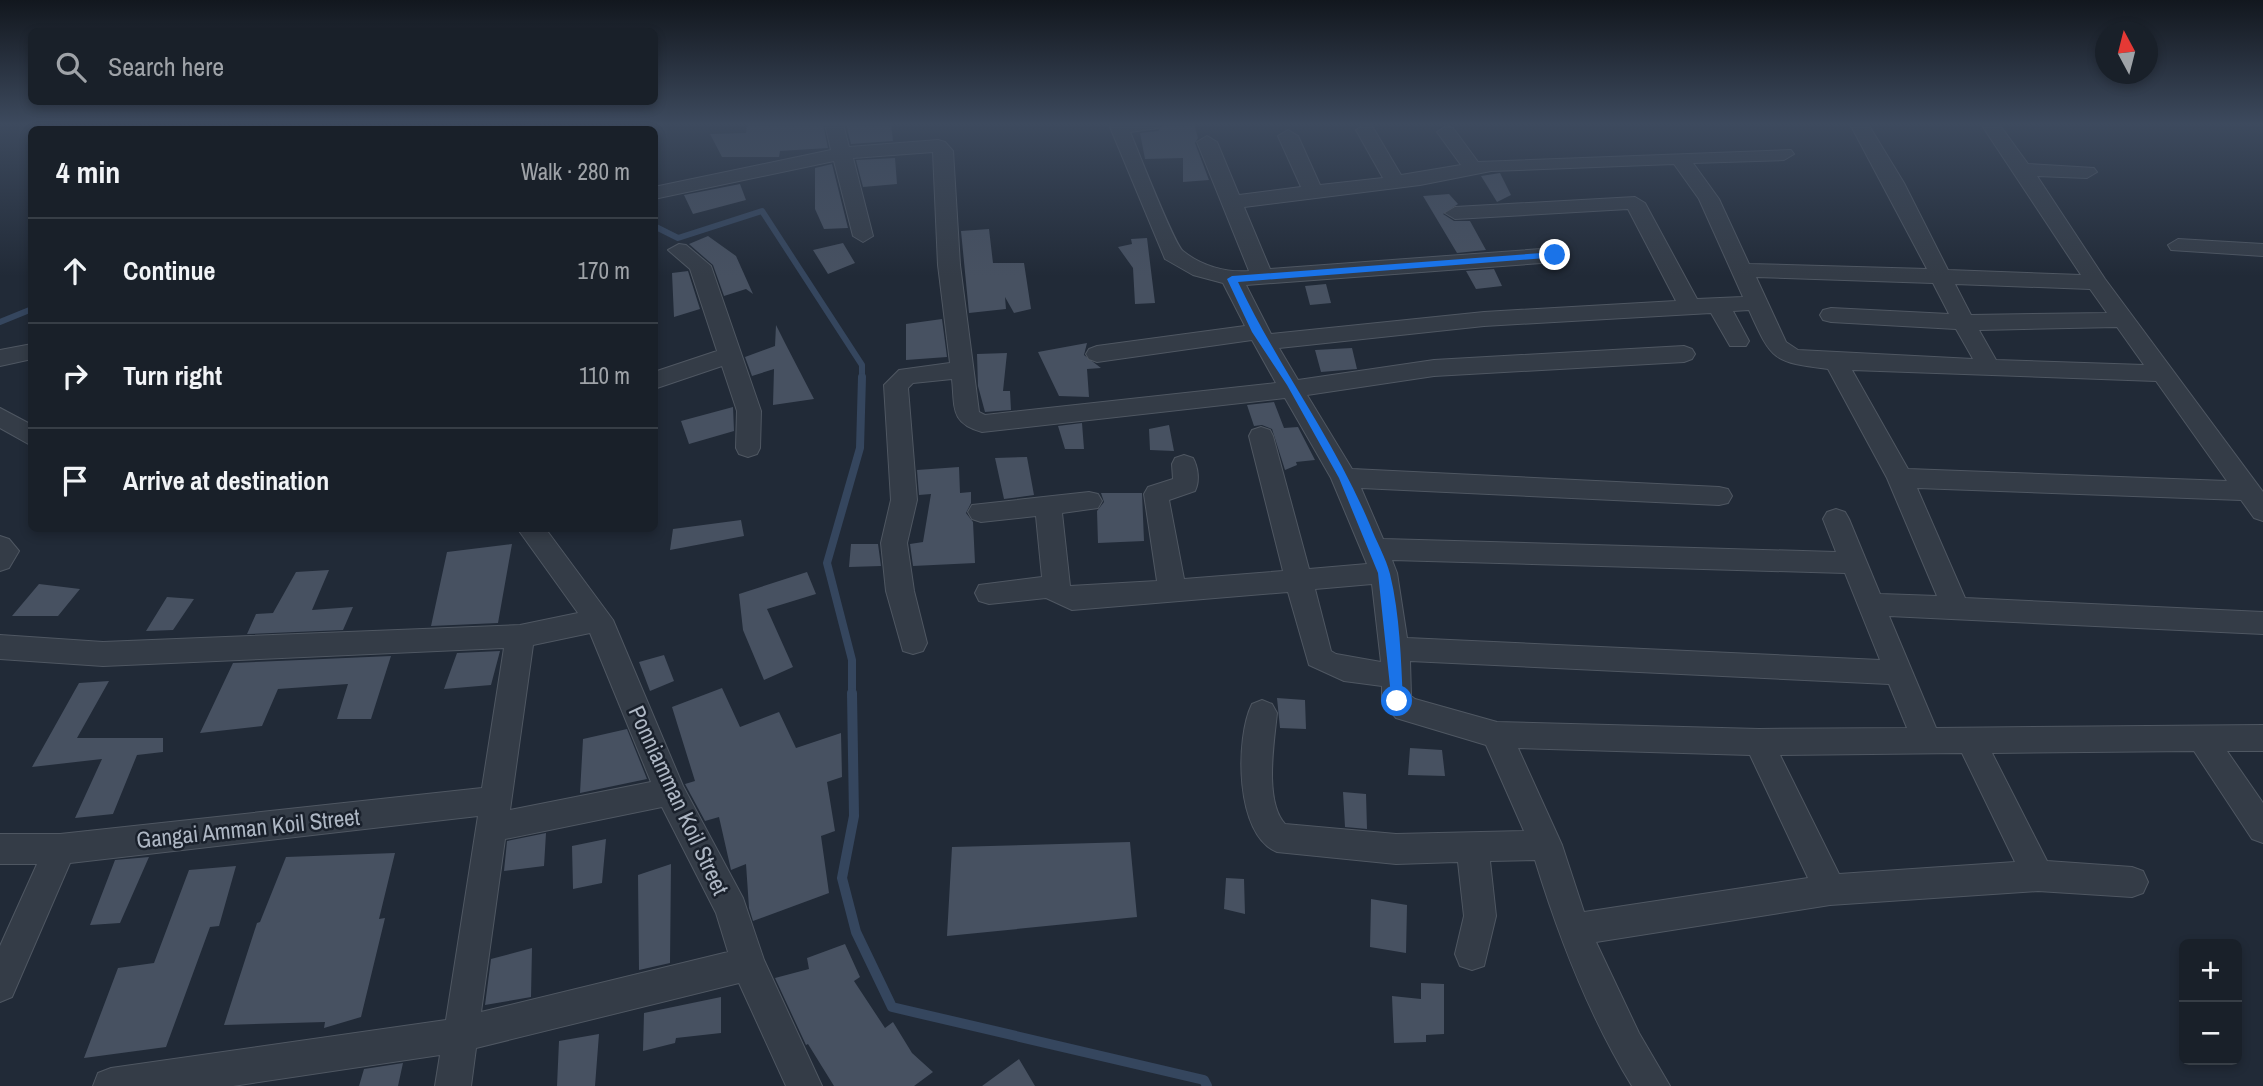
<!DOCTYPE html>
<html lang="en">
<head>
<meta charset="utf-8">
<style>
  body { margin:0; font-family:"Archivo Narrow",sans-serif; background:#262d35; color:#f1f3f6 }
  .controls { position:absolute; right:21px; bottom:21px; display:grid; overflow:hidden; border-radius:10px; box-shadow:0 4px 10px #0003 }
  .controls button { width:63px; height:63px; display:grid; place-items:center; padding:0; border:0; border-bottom:2px solid #373e46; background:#192029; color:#f1f3f6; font:35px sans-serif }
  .compass { position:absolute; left:2095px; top:21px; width:63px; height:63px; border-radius:50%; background:#192029; box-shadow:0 4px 10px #0003; rotate:353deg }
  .stop { position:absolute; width:21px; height:21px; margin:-16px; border:5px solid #1a73e8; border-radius:50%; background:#fff }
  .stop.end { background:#1a73e8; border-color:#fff; box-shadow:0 2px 7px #0008 }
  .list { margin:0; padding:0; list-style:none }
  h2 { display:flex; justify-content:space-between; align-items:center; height:91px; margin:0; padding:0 28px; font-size:30px }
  h2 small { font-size:23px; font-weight:400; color:#9fa3a8 }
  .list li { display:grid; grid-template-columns:46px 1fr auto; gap:21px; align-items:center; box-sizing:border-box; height:105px; padding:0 28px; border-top:2px solid #373e46 }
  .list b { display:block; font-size:26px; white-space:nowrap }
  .list em { font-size:23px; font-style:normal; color:#9fa3a8 }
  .icon { flex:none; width:38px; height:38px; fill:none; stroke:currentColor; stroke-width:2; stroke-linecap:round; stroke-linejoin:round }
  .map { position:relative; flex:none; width:2263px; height:1086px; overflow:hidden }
  .search { position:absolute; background:#192029; box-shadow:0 4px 10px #0003; left:28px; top:28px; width:630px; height:77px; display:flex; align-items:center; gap:18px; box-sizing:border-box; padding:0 24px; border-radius:10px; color:#9fa3a8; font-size:26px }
  .panel { position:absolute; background:#192029; box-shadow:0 4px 10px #0003; left:28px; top:126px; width:630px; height:406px; border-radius:10px }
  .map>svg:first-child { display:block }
</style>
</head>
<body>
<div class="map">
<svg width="2263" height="1086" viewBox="0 0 2263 1086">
  <rect width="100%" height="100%" fill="#212a37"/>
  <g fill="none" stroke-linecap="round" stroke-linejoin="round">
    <!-- stream-far2 -->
    <path stroke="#35465e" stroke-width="6" d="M523 130 532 124
      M654 226 678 238 762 211 862 365V379
      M0 322 32 309"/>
    <!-- stream-far1 -->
    <path stroke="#35465e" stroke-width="8" d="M852 695V660L827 563 860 448 862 377"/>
    <!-- stream -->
    <path stroke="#35465e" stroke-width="10" d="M852 693 854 816 842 878 856 932 892 1007 1204 1080 1207 1086"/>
  </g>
  <!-- building -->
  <path fill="#475161" d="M747 124H823L828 148 780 151 779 157H722L710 134 746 133Z
    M846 124H891L893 141 851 144Z
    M1163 124H1194L1198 138 1195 143 1209 180 1183 182V158L1145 159 1140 133 1158 131Z
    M895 158 897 184 863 187 856 160Z
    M832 164 848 228 824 229 815 209V168Z
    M1500 173 1511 195 1497 202 1481 176Z
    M740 184 746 200 693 214 684 195Z
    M1449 194 1458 204 1443 214 1454 221H1470L1486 250 1457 253 1423 196Z
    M989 229 993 263H1024L1031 309 1014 313 1005 297 1006 309 969 313 961 231Z
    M708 236 736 256 753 294 746 289 724 296 713 265 689 244Z
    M1147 238 1155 303 1135 304 1133 268 1118 247 1132 244 1131 239Z
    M843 243 855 263 828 274 813 250Z
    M1494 269 1502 286 1476 289 1466 271Z
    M688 271 700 309 674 317 672 273Z
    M1326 284 1331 303 1310 305 1305 286Z
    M942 319 947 357 906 360V324Z
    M776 325 785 343 814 399 773 405 774 369 752 376 745 357 775 346Z
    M1087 343 1084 355 1101 368 1087 369 1089 397 1059 396 1038 352Z
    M1352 348 1357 369 1321 372 1315 350Z
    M1007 353 1003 391H1010L1011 410 985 412 978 386 977 354Z
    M1274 402 1284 428 1298 427 1315 460 1296 462 1297 465 1285 470 1272 429 1262 425 1254 426 1247 405Z
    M733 407 734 431 689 444 681 421Z
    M1082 423 1084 449H1065L1058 426Z
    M1169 425 1174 451 1150 450 1149 429Z
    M1027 457 1034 495 1004 499 995 458Z
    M959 467 960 493 971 492V503L966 513 973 522 975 563 913 566 910 544 923 542 931 494 919 495 917 470Z
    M1101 493H1142L1144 541 1098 543 1097 511 1104 502Z
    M741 520 744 536 670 550 673 529Z
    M512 544 498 623 431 626 447 552Z
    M851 544H878L881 566 849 567Z
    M329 570 312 610 353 607 343 630 247 634 256 614 273 613 296 572Z
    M807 572 816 594 767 609 793 667 764 680 743 630 739 594Z
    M39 584 80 589 58 616H12Z
    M167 597 194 599 173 630 146 631Z
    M500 651 491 685 444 689 457 653Z
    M664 655 674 681 650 691 639 662Z
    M391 656 371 719H337L348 684 278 689 262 726 200 733 233 663Z
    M109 681 77 738H163V752L137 755 113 814 75 818 102 759 32 767 79 683Z
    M722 688 740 727 779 712 796 748 841 733 842 777 827 782 835 831 821 836 829 893 753 921 749 908 746 864 731 870 719 817 705 821 685 784 695 781 672 707Z
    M1277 698 1305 700 1306 729 1280 728Z
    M627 729 647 779 580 793 583 739Z
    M1410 748 1442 750 1445 776 1408 775Z
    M1343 792 1366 794 1367 829 1345 827Z
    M546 833 544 866 504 871 507 841Z
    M606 839 602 883 573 889 572 846Z
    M1130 842 1137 917 947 936 952 847Z
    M395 853 379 919 385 918 361 1017 324 1028 325 1022 224 1025 257 923 260 922 286 857Z
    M149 857 120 923 90 925 115 860Z
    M671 864 670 963 639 970 638 875Z
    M236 866 219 926 210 927 166 1047 84 1058 118 968 154 963 189 870Z
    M1226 878 1244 879 1245 914 1224 909Z
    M1371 899 1407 905 1406 953 1370 947Z
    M845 944 860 977 854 981 885 1028 893 1022 912 1053 933 1072 914 1086H834L808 1044 806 1045 775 978 809 969 807 958Z
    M532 948 531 997 485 1005 491 959Z
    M1421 983 1444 984V1034L1426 1035V1042L1394 1043 1392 996 1421 999Z
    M721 997V1033L676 1038 675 1043 643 1051 644 1013Z
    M599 1034 595 1086H557L559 1041Z
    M1019 1059 1035 1086H982Z
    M403 1063 398 1086H359L364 1069Z"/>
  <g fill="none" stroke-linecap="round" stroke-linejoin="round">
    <!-- street casing -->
    <g stroke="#4f5762" stroke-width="2">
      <path id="street" d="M303 124H321V130H302Z
        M825 124H843L849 147 938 140 945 142 953 151 960 265 979 412 985 415 1276 383 1252 340 1097 362 1089 359 1086 354 1089 349 1097 346 1245 326 1223 283 1193 275 1165 259 1110 127 1112 124H1160L1158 128 1130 132C1138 150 1174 244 1183 251 1201 266 1227 273 1249 271L1197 142 1207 136 1217 142 1239 195 1301 187 1278 136 1288 130 1298 136 1320 185 1383 178 1356 130 1365 124 1372 126 1401 175 1461 165 1437 132 1446 126 1453 128 1478 162 1791 150 1794 154 1784 160 1693 163 1719 199 1749 264 1927 269 1850 124H1868L1904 183 1948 270 2081 275 1981 124H1999L2028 164 2094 168 2097 172 2087 178 2037 176 2105 279 2263 492V521L2254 518 2241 500 1917 488 1965 598 2263 612V634L1889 616 1936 728 2263 725V751H2227L2263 803V843L2252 839 2194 751 1992 753 2047 861 2132 867 2143 871 2148 882 2143 893 2132 897 2038 891 1830 905 1596 942 1639 1033 1670 1086H1632C1589 1016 1559 938 1535 860L1490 861 1496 916 1484 966 1472 970 1460 966 1455 954 1464 916 1458 862 1396 864 1277 852C1235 836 1235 738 1252 704L1262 700 1272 704 1277 713C1274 743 1264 801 1285 824L1396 834 1524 831 1486 745 1396 718 1382 701V686L1344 681 1309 665 1288 592 1072 610 1046 598 989 604 979 601 975 593 979 585 1042 577 1036 516 981 522 972 519 968 512 972 505 1089 492 1098 494 1102 501 1098 508 1062 513 1070 586 1157 581 1144 494 1148 487 1173 479 1172 464 1175 458 1184 455 1193 458C1198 467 1200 481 1195 491L1169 500 1184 579 1283 571 1249 436 1252 430 1261 427 1270 430 1273 436 1309 569 1367 564 1331 478 1285 398 982 432C950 423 955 408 952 379L913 383 908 388 917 500 907 543 914 591 927 643 923 651 913 654 903 651 886 591 881 543 891 500 884 385 899 370 950 363 938 265 933 152 853 158 873 236 863 242 853 236 834 161 654 199V187L831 150ZM1674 164 1699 199 1743 297 1697 299 1645 203 1635 197 1455 207 1445 213 1455 219 1628 209 1676 301 1484 312 1271 334 1246 285 1555 262 1566 255 1555 248 1270 269 1244 207 1420 185 1491 171ZM1756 277 1933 283 1949 314 1831 308 1823 310 1820 315 1823 320 1831 322 1956 329 1973 359 1798 350 1786 342ZM1955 284 2090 289 2107 313 1971 315ZM1749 310C1772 361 1773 362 1828 369L1887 478 1937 596 1880 594 1849 519 1845 512 1836 509 1827 512 1823 519 1836 552 1383 539 1361 488 1719 505 1728 503 1732 496 1728 489 1719 487 1352 469 1307 395 1434 376 1684 362 1692 359 1695 354 1692 349 1684 346 1434 360 1298 380 1279 348 1484 326 1711 313 1730 346H1746L1749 341 1733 311ZM2117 327 2144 365 1996 360 1979 330ZM1852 370 2156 381 2227 481 1908 469ZM1392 560 1845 573 1880 660 1407 638 1397 573ZM1372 584 1381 662 1336 654 1331 651 1315 589ZM1410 661 1889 684 1907 728 1759 729 1497 722 1415 699 1411 696ZM1518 748 1750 755 1808 878 1584 912 1562 845ZM1962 753 2015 862 1839 874 1780 755Z
        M2178 239 2263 244V256L2171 250 2168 245Z
        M679 244 686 245 711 266 761 411 760 448 757 454 748 457 739 454 736 448 737 411 722 366 654 389V372L717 351 690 269 668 250Z
        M32 344V359L0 366V350Z
        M0 408 32 425V446L0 428Z
        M517 528H545L613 620 683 786 743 898 764 960 822 1086H786L739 983 476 1048 471 1086H435L440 1055 233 1086H93L98 1073 111 1068 446 1020 478 816 70 863 12 997 0 1002V946L37 864H0V834H60L482 788 504 648 103 666 0 659V635L103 642 520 625 578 613ZM590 633 651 782 510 810 533 645ZM662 807 716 913 728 952 481 1012 505 839Z
        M0 536 9 539 19 551 9 568 0 571Z"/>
    </g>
    <!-- street -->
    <use href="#street" fill="#343c47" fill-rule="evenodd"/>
  </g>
  <!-- sky -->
  <linearGradient id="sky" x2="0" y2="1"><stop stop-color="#12171e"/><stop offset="0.45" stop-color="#3d4a5e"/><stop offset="1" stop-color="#3d4a5e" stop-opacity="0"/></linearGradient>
  <rect width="2263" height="276" fill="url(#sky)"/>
  <!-- route -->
  <path fill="#1a73e8" d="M1555 252 1558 257 1238 282C1277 365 1334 439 1370 525 1376 541 1386 558 1390 574 1400 615 1401 660 1403 701L1401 705H1392L1378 573 1339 478 1287 385 1252 332 1227 279 1232 276Z"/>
  <g text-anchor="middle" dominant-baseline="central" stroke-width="5" stroke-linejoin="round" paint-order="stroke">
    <!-- street labels -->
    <g font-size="23" fill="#aeb7c4" stroke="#1a212c">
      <text transform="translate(679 800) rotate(65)">Ponniamman Koil Street</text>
      <text transform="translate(248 828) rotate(-6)">Gangai Amman Koil Street</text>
    </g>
  </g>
</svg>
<div class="controls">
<button>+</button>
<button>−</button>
</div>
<svg class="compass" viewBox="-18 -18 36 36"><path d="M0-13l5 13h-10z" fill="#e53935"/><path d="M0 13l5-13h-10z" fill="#9fa3a8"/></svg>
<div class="stop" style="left:1397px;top:701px"></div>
<div class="stop end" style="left:1555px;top:255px"></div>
<div class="search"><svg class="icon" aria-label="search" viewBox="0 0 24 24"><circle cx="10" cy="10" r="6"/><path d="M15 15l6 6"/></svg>Search here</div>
<section class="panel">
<h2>4 min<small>Walk · 280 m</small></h2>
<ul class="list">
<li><svg class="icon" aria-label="ahead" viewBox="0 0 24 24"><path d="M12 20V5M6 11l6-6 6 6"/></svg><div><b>Continue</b></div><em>170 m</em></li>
<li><svg class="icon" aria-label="right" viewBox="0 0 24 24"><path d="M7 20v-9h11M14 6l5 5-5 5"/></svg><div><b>Turn right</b></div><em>110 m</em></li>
<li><svg class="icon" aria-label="arrive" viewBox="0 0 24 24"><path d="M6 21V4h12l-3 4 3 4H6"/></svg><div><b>Arrive at destination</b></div></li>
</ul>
</section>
</div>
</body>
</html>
